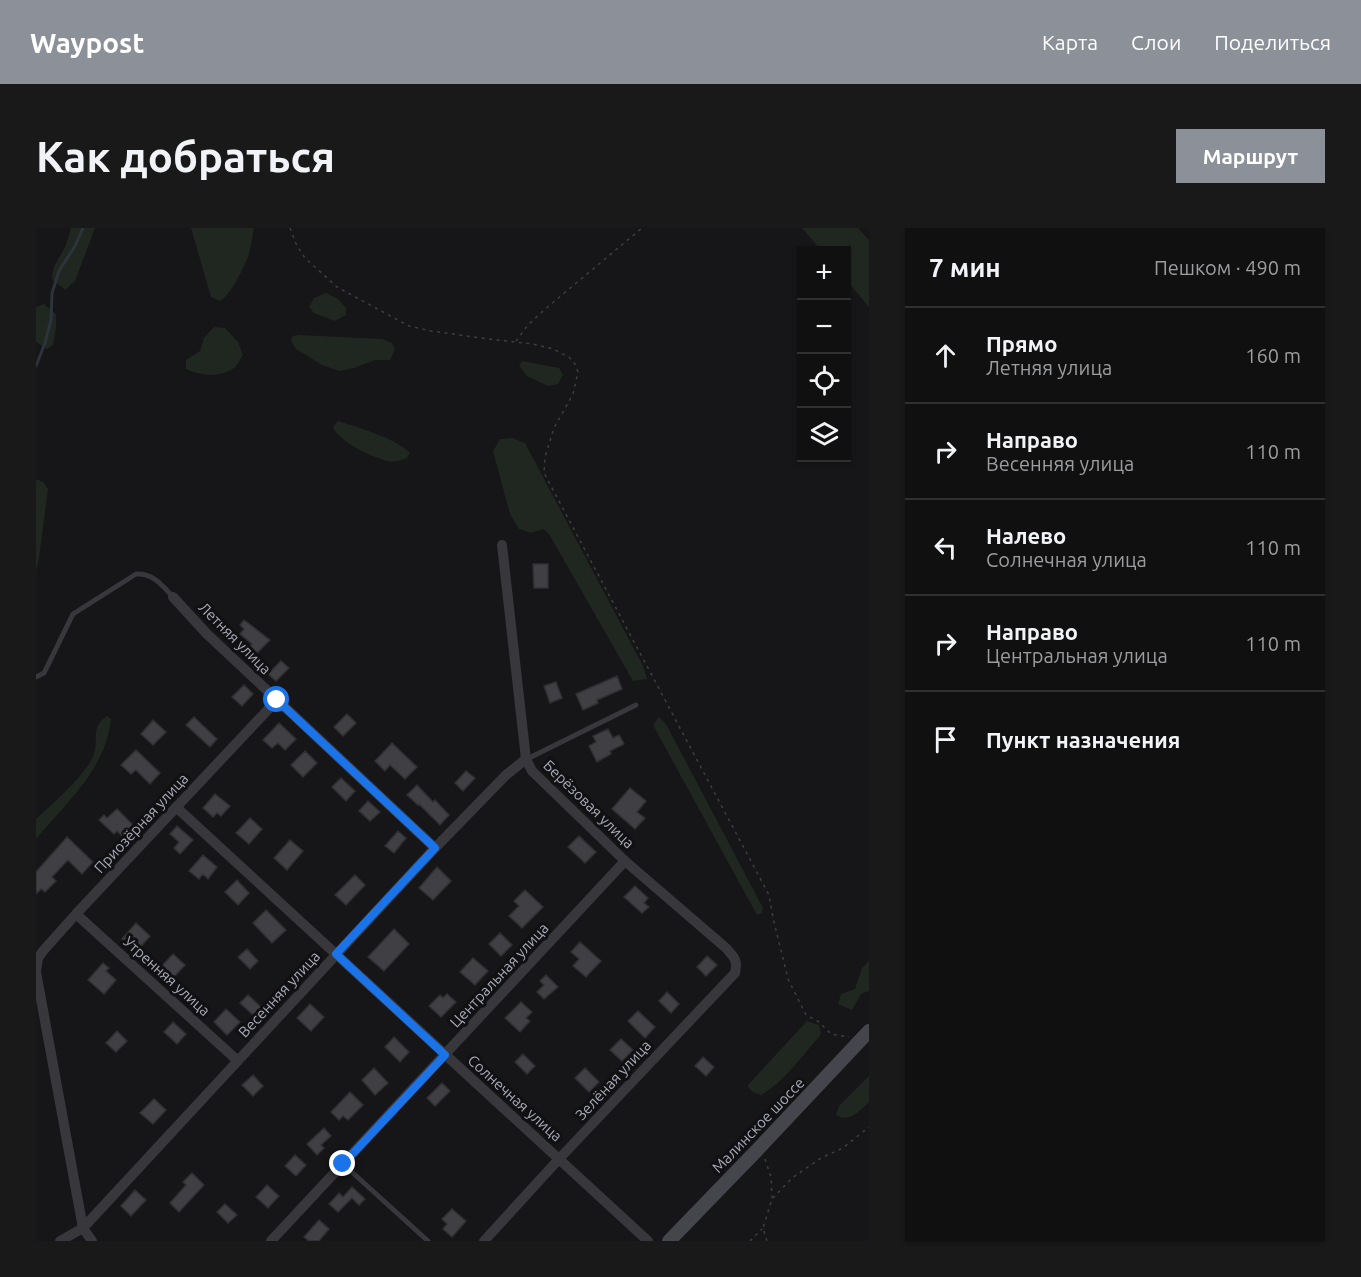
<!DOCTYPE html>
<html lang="ru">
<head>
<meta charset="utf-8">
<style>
  body { margin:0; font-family:Ubuntu,sans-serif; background:#19191a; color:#f1f3f6 }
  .controls { position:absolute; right:18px; top:18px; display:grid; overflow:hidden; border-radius:0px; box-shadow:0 2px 4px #0004 }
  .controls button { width:54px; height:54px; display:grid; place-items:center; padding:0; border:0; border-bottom:2px solid #303031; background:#101011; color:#f1f3f6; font:30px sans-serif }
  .stop { position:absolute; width:18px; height:18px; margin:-14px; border:4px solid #1a73e8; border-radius:50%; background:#fff }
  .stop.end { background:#1a73e8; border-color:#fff; box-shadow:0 2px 6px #0008 }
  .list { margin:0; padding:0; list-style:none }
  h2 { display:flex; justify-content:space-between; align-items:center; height:78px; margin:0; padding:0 24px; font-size:26px }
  h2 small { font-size:20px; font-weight:400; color:#9c9d9f }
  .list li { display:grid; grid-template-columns:39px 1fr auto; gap:18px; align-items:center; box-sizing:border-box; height:96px; padding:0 24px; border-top:2px solid #303031 }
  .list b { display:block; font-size:22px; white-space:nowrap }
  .list p { margin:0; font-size:20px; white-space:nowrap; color:#9c9d9f }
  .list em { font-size:20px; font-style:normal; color:#9c9d9f }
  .icon { flex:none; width:33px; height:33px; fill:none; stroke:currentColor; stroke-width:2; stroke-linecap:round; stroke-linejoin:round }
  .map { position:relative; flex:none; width:833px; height:1013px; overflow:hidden; border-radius:0px }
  header { display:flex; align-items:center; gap:36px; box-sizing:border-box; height:84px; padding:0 30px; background:#8c9099; color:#fff }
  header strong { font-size:28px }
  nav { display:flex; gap:33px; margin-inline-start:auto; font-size:21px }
  .intro { display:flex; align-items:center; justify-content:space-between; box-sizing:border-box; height:144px; padding:0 36px }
  h1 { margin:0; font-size:42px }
  .button { padding:15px 27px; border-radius:0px; background:#8c9099; color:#fff; font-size:21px; font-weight:700 }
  main { display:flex; gap:36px; padding:0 36px }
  aside { flex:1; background:#101011; border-radius:0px; box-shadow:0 2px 4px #0004 }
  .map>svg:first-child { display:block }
</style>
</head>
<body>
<header>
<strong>Waypost</strong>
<nav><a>Карта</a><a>Слои</a><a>Поделиться</a></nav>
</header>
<div class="intro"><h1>Как добраться</h1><a class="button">Маршрут</a></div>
<main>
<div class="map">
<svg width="833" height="1013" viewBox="0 0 833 1013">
  <rect width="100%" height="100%" fill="#161517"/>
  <!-- green -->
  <path fill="#202721" d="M35 0H59L39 53 29 62 16 51 17 41 30 17Z
    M155 0H218C216 9 215 20 212 29 208 40 194 68 184 73L175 69Z
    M766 0H822L833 12V79L811 53 810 22H785Z
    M290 65 302 71 310 80V87L299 93 278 85 273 79 278 70Z
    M8 76 20 86V99L17 117 11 121 0 114V79Z
    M178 99 189 100 202 114 207 127C204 131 202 137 198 140 184 150 165 148 150 141V132L164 123 168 110Z
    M262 107 347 111 356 115 359 121 354 132H339L318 140 303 143 286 137 260 121 255 113 256 108Z
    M486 133 523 140 527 147 522 156 512 158 491 148 483 138Z
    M302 193C321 199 361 211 374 225L371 230C363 233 356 235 348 232 334 228 302 213 297 199Z
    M476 210 489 215 607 438 611 451 597 453 513 306 508 301 495 305 483 301 474 286 457 223 464 211Z
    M0 251 7 254 12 261 3 330 0 343Z
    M71 488 75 491C70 541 31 574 0 611V591C16 576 33 562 46 545 50 540 54 535 57 529 64 512 53 500 71 488Z
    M623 489 630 496 727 680 726 685 721 687 617 497Z
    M833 733V763L825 766 816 782 802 776 805 766 819 761 826 740Z
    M771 793 783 797 785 805 783 809C765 829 748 854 725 867L717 864 712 859V857Z
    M833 848V874C823 883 814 895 800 887L803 878Z"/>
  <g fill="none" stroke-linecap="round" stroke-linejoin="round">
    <!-- stream -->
    <path stroke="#2c333b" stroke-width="3" d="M0 138 9 115 15 92 16 65 23 43 39 18 47 0"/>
  </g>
  <!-- building -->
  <path fill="#404044" stroke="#303033" stroke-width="1.5" d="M497 336H512V360H498Z
    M208 392 234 412 221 425 214 418 216 416 204 406 208 401 204 397Z
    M245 433 253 440 240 453 232 446Z
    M581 448 586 461 561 472 562 475 547 482 540 466Z
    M520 454 526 470 514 475 508 458Z
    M208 457 217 466 206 478 196 469Z
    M311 486 320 495 307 508 298 499Z
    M158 489 181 511 174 519 150 497Z
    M117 492 130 504 117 517 105 506Z
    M243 495 260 511 249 522 242 515 236 520 227 512Z
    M572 501 577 510 583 507 588 516 574 523 575 526 561 534 553 518 560 514 557 508Z
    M356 515 381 539 369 551 354 537 349 543 339 533Z
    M100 522 124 545 114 556 100 542 95 546 85 537Z
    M269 523 281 535 267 549 255 537Z
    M430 543 439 550 427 563 419 555Z
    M305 550 319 563 310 573 296 559Z
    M381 557 397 574 399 572 413 587 404 597 383 576 382 577 371 567Z
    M594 560 610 573 601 584 609 590 599 601 576 581Z
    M179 566 194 578 185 588 181 585 177 589 167 580Z
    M332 573 344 584 334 593 323 583Z
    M81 581 99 599 88 610 81 603 78 606 63 592 68 587 71 590Z
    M214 590 226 601 213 616 200 605Z
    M141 598 157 612 144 626 138 620 143 614 134 606Z
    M362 603 370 610 358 625 349 618Z
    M543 608 560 624 549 635 532 619Z
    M31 609 57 634 46 646 32 632 16 649 20 653 9 664 5 661 0 666V644Z
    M254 612 267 623 251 642 238 630Z
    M167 627 181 639 172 651 167 646 163 651 153 643Z
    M401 639 415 653 397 672 383 660Z
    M319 647 329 657 310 677 299 667Z
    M201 652 213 665 202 677 189 664Z
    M599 658 612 670 608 675 613 679 606 685 588 669Z
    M489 662 507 679 486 700 473 688 483 678 478 673Z
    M230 682 250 702 236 715 217 695Z
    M100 695 114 708 100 724 86 711Z
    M358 701 373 716 348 743 332 729Z
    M464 705 476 717 465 728 453 716Z
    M544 714 565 733 550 749 537 738 543 731 535 724Z
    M211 721 222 733 214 741 202 729Z
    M137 726 149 737 136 751 124 740Z
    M671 728 681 737 670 748 661 739Z
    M437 730 452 743 439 757 424 744Z
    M67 735 73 740 70 743 80 752 68 766 52 752Z
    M510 747 522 759 508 771 501 764 508 757 504 753Z
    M631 764 643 776 635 785 623 773Z
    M411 766 420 774 405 789 393 778 404 767 407 770Z
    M212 767 225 779 217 787 204 775Z
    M485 774 496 784 490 790 494 793 484 804 469 790Z
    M274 776 288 789 275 803 261 790Z
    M190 781 204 794 191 807 178 794Z
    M602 783 619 799 609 810 592 793Z
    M137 794 150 806 141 816 128 804Z
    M81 803 91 813 80 824 70 815Z
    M358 809 373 824 364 834 349 819Z
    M585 811 597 822 586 833 574 822Z
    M487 826 499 838 491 846 479 834Z
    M667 829 678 839 670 848 659 838Z
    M338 840 352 855 339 867 326 852Z
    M549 840 563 854 553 864 539 850Z
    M217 847 227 858 217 868 206 857Z
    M406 855 414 863 399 878 391 870Z
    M314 864 327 877 312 892 307 888 303 892 295 884Z
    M118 871 130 882 117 896 104 885Z
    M288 900 295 908 285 917 288 920 281 927 271 916Z
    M259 927 270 937 260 948 249 938Z
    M156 945 168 957 143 984 134 975 150 957 147 954Z
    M231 957 243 968 232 980 220 969Z
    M316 959 329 971 323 977 316 970 302 984 293 976 303 965 307 969Z
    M99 962 110 972 95 988 85 978Z
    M189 976 201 987 192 995 181 984Z
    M416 981 430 993 416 1009 407 1001 411 996 406 991Z
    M283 992 293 1001 283 1013H273L268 1009Z"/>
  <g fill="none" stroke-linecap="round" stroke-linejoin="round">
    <!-- path -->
    <path stroke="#3d3e43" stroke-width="1.5" stroke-dasharray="3 4.5" stroke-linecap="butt" d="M254 0 261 18 269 30 301 59 373 98 395 103 452 111 497 116 517 121 533 129 539 136 542 144 537 166 518 200 509 229 508 245 733 667 737 690 752 751 770 787 783 794 795 806 813 809
      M480 113 492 97 508 82 606 0
      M729 931 735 949 736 970
      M714 1013 726 1001
      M731 1013 727 1000 736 971 756 950 785 930 807 920 833 899"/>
    <!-- service -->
    <path stroke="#37373c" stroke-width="5" d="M0 449 8 445 37 386 100 346C117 345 126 357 137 369
      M491 531 600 477
      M307 936 392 1013"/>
    <!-- minor -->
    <path stroke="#37373c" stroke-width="10" d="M137 369 171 406 399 620
      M140 579 612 1013
      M40 686 202 833
      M0 743 2 730 7 723 40 686 241 472
      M0 744 47 1000 56 1013
      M24 1013 47 1000 399 620 470 547 490 531
      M235 1013 589 633
      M448 1013 523 931 699 745C702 732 698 729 690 720L589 633 496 543 490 531 466 317"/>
    <!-- secondary -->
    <path stroke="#45464c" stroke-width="14" d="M633 1013 724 919 833 803"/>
  </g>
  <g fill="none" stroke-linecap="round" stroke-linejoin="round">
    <!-- route -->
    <path stroke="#1a73e8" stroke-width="8" d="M241 472 399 620 300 726 409 827 307 936"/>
  </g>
  <g text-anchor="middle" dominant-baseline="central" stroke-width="6" stroke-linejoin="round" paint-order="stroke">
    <!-- street labels -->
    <g font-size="15" fill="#a8abb7" stroke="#111012">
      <text transform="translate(199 410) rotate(45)">Летняя улица</text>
      <text transform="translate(553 576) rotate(44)">Берёзовая улица</text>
      <text transform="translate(105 595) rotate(-47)">Приозёрная улица</text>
      <text transform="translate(463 747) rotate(-47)">Центральная улица</text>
      <text transform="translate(131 748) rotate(42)">Утренняя улица</text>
      <text transform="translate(243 766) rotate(-47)">Весенняя улица</text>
      <text transform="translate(577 852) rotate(-47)">Зелёная улица</text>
      <text transform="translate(479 870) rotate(42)">Солнечная улица</text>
      <text transform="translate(722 897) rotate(-46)">Малинское шоссе</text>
    </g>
  </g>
</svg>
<div class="controls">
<button>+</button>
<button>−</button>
<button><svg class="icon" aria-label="locate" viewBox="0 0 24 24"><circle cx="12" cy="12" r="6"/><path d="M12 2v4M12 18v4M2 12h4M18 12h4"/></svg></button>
<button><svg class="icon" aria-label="layers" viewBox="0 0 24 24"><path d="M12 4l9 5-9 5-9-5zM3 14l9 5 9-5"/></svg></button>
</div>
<div class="stop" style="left:241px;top:472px"></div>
<div class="stop end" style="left:307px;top:936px"></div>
</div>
<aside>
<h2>7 мин<small>Пешком · 490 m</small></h2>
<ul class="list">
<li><svg class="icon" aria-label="ahead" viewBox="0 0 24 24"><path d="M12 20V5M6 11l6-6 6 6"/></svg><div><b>Прямо</b><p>Летняя улица</p></div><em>160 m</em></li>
<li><svg class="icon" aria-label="right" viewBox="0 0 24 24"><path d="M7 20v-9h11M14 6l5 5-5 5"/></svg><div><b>Направо</b><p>Весенняя улица</p></div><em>110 m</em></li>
<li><svg class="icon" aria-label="left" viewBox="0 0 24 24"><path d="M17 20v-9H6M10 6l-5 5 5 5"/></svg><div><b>Налево</b><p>Солнечная улица</p></div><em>110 m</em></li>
<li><svg class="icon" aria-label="right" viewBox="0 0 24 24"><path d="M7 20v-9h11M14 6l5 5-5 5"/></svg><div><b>Направо</b><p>Центральная улица</p></div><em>110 m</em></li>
<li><svg class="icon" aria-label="arrive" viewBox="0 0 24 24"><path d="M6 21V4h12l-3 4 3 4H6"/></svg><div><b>Пункт назначения</b></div></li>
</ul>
</aside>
</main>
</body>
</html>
